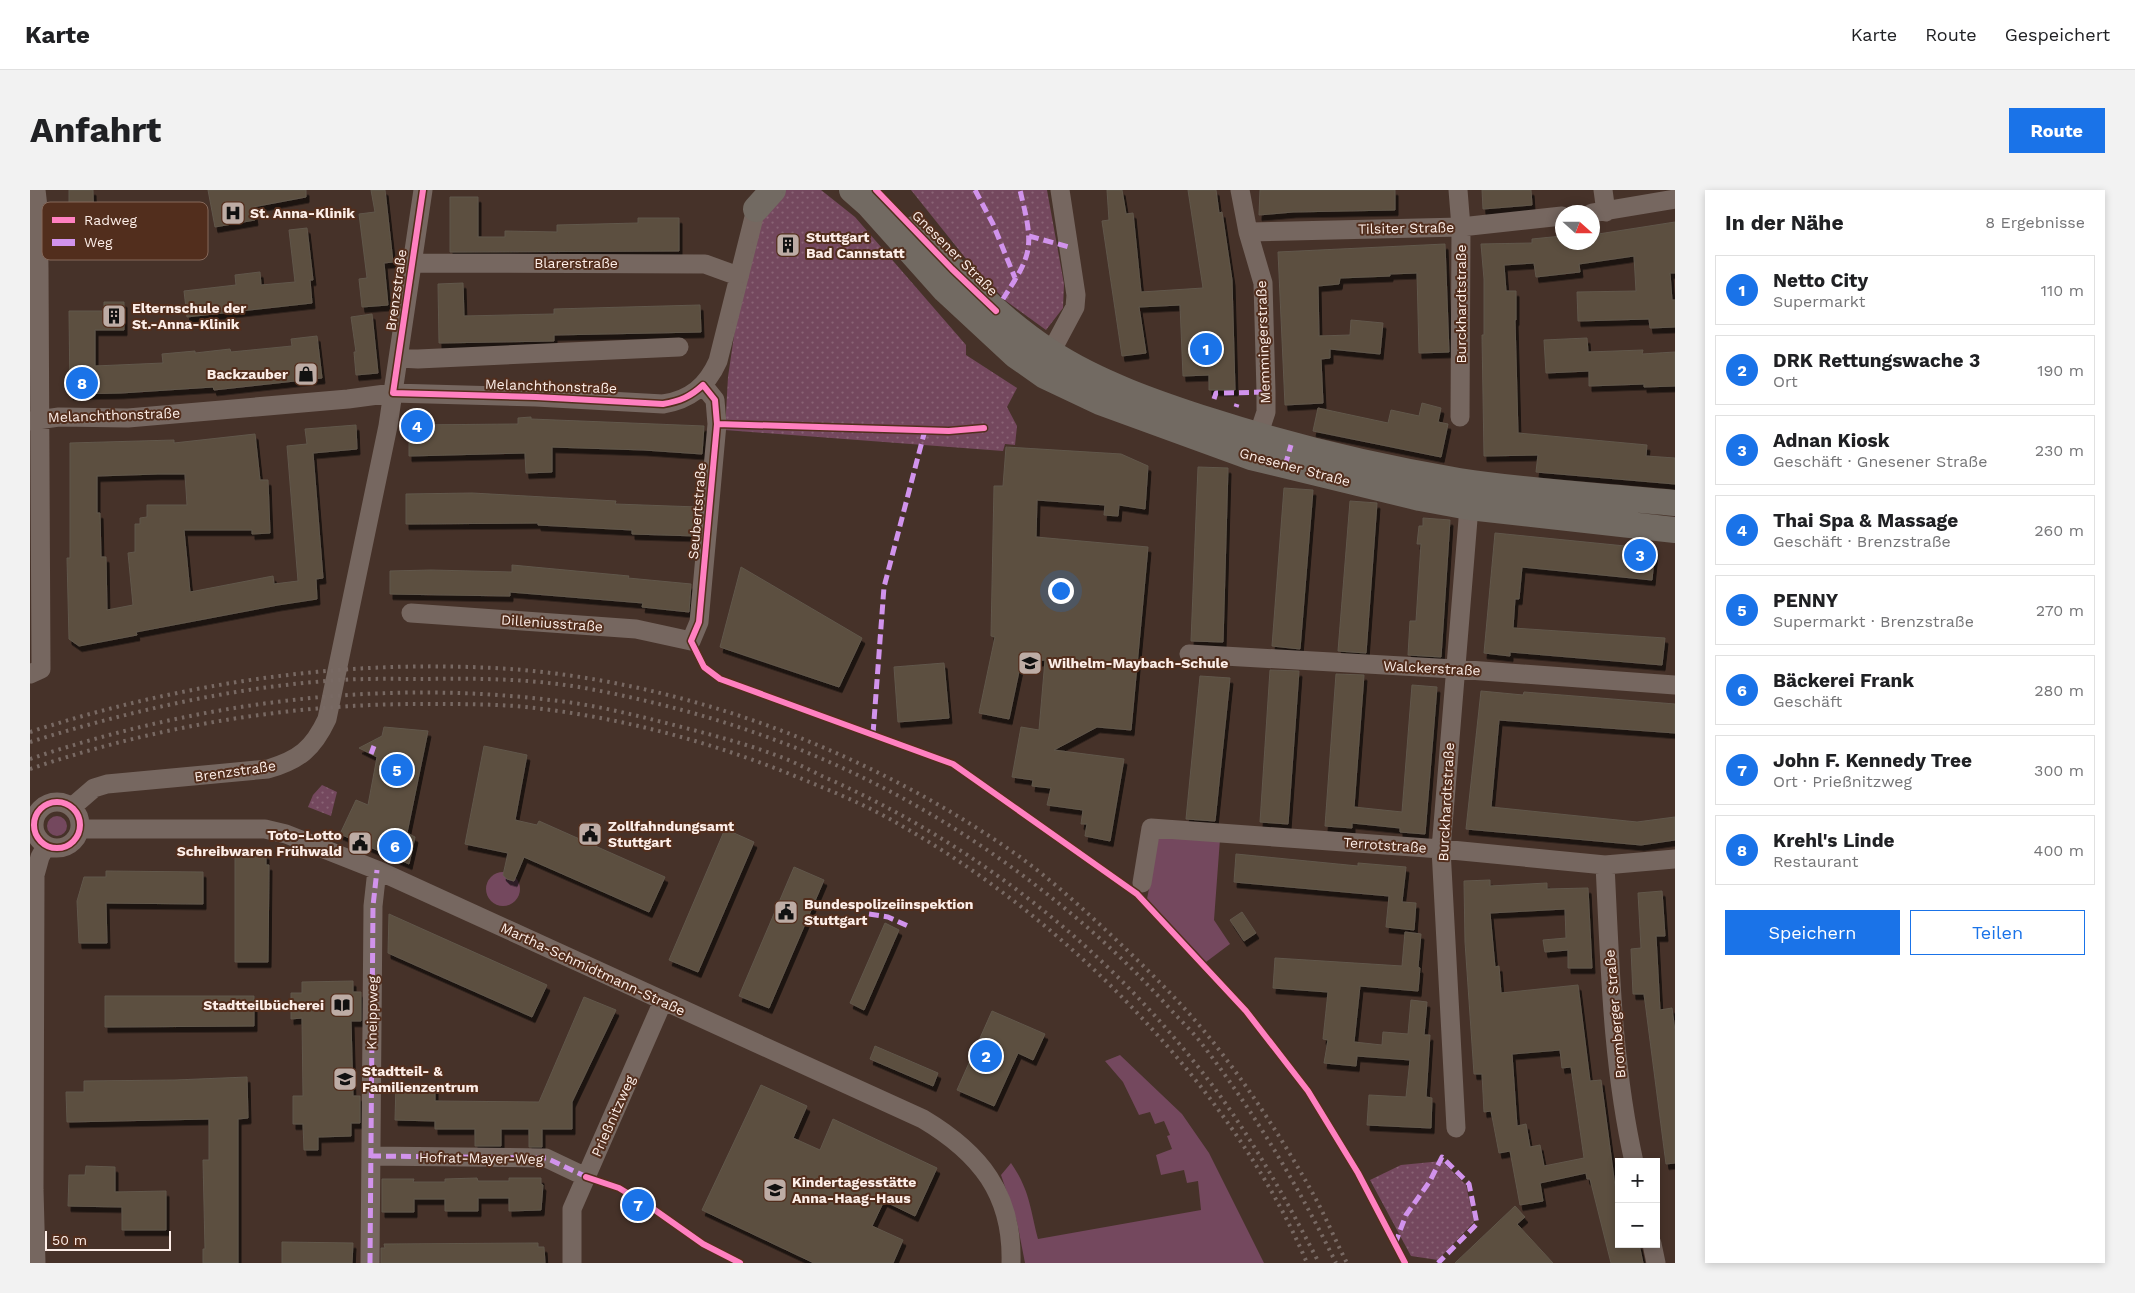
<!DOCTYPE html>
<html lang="de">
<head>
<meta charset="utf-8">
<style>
  body { margin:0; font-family:"Work Sans",sans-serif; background:#f2f2f2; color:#202124 }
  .controls { position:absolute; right:15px; bottom:15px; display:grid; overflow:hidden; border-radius:0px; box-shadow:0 2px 8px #0003 }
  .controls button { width:45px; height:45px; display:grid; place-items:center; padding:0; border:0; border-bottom:1px solid #e0e0e0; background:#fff; color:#202124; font:25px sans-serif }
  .compass { position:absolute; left:1525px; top:15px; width:45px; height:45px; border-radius:50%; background:#fff; box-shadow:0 2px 8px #0003; rotate:111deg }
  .scale { position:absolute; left:15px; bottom:12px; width:126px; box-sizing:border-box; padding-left:5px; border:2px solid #fdeee8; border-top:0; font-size:14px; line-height:18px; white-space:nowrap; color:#fdeee8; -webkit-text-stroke:4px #522e1d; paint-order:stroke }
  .you { position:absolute; left:1030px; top:400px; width:18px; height:18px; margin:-12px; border:4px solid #fff; border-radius:50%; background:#1a73e8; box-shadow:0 0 0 8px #1a73e833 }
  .badge { display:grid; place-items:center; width:32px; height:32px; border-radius:50%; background:#1a73e8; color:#fff; font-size:16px; font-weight:700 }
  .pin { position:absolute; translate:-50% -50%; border:2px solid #fff; box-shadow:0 1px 5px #0006 }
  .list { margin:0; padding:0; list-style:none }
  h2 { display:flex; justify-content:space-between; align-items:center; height:65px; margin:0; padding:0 20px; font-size:21px }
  h2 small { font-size:16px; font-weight:400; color:#757577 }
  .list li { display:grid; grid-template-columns:32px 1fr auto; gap:15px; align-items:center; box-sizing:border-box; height:70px; margin:0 10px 10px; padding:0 10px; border:1px solid #e0e0e0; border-radius:0px }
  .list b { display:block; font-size:19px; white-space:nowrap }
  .list p { margin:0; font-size:16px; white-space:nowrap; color:#757577 }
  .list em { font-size:16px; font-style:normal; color:#757577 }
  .actions { display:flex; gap:10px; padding:15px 20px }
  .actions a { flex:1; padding:11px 0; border:1px solid #1a73e8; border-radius:0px; text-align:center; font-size:18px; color:#1a73e8 }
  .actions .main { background:#1a73e8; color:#fff }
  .map { position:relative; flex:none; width:1645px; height:1073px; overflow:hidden; border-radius:0px }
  header { display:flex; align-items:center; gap:30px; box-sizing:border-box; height:70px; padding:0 25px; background:#fff; border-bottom:1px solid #e0e0e0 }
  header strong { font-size:24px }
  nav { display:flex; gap:28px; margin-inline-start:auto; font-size:18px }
  .intro { display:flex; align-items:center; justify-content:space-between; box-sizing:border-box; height:120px; padding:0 30px }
  h1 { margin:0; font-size:35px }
  .button { padding:12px 22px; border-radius:0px; background:#1a73e8; color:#fff; font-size:18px; font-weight:700 }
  main { display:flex; gap:30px; padding:0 30px }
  aside { flex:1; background:#fff; border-radius:0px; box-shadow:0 2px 8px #0003 }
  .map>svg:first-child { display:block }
</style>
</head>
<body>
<header>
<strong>Karte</strong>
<nav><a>Karte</a><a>Route</a><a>Gespeichert</a></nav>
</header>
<div class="intro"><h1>Anfahrt</h1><a class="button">Route</a></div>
<main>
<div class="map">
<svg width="1645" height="1073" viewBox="0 0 1645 1073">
  <defs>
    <pattern id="park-dots" width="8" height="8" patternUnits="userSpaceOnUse" patternTransform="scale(1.25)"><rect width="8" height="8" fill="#74485e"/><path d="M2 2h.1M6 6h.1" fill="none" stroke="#896375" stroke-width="1.8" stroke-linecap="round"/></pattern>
    <filter id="shadow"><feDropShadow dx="3" dy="5.5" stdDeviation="0" flood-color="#0009"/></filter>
  </defs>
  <rect width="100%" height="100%" fill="#463229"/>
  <!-- green -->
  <path fill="#74485e" d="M17 636a10 10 0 1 1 20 0a10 10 0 1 1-20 0Z
    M1129 645 1190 649 1184 730 1200 754 1172 775 1117 709Z
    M456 699a17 17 0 1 1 34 0a17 17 0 1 1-34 0Z
    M1090 865 1152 924 1179 963 1234 1073H995L987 1032 971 985 981 973C1000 1001 1000 1018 1008 1049L1171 1020 1168 991 1157 993 1154 980 1131 985 1126 965 1142 959 1137 946 1140 945 1134 931 1125 934 1120 922 1109 925 1093 892 1075 871Z"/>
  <!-- park -->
  <path fill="url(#park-dots)" d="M753 0H791L825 27 936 155V165L987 198 977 217 987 236 985 255 975 254 973 261 695 240 698 187 708 118 730 34Z
    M881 0H1017L1034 94 1033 118 1016 140 976 111 941 75Z
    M292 595 307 602 301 626 278 617 283 605Z
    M1412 971 1436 995 1444 1032 1408 1070 1381 1066 1340 990 1371 975Z"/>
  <!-- building -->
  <path fill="#5b4f3f" stroke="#61574b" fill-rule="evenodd" filter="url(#shadow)" d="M39 0H63L64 53H39Z
    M178 0H276V7L223 17 225 30 185 37Z
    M341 0H355L363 72 354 73 358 115 332 117 329 89 337 88 329 24 345 22Z
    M1077 0H1092L1096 24 1103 23 1111 102 1173 98 1158 0H1186L1189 23 1192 22 1202 90 1205 200H1179V185L1153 186 1150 115 1109 117 1116 163 1092 166 1072 31 1079 30Z
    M1230 0H1365V20L1263 22 1229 25Z
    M1452 0H1501L1502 15 1453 19Z
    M420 7H448V47H475V41L527 42V35L608 33V28H649V61L420 62Z
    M1645 32V83H1640L1642 110H1645V137L1620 138 1619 129 1548 131 1547 102 1606 101 1604 66 1549 74 1550 82 1506 87 1504 73 1474 75 1476 101H1486V130H1485L1488 243 1617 255 1616 266 1645 268V294L1506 282 1508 265 1454 266 1452 145H1454V89L1451 54 1502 53V49L1532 46V52H1562V45Z
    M277 38 283 90H280L282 113 157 127 154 101 206 95 205 85 230 82 231 95 265 92 259 40Z
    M1415 54 1419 162 1389 163 1387 83 1360 84V86L1310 88 1309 94 1288 96 1289 146 1320 145 1321 130 1353 133 1350 164 1300 159V168L1291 169 1293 213 1255 215 1248 62Z
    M433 93 434 126 524 124V119L670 115 671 142 524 145V151L409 153 408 94Z
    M74 112H94V140H65V176L133 173 132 164 165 161V163L200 159 201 162 262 156 261 149 287 146 292 188 184 200 183 197 91 203 40 204 39 121H74Z
    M342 124 348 183 326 185 324 162H326L321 127Z
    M1557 148 1558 162 1613 160 1612 164 1645 162V196L1614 197V194L1559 196V181L1516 183 1514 150Z
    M1392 213 1411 218 1408 232 1418 234 1411 267 1283 241 1288 218 1358 233 1361 220 1389 226Z
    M501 227V229L674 236 672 264 614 260 522 257V282L496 283 495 263 379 266V235L488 234V228Z
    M326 235 327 259 283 263 293 388 286 389 287 409 248 415 106 442 107 445 49 456 39 449 37 368H40V253L144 250V253L225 244 230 290H238L240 343 222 344V340H154L160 402 243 386 244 394 268 391 257 256 277 254 275 239ZM128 284H155L157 315H117V327L110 328V334H105V362L98 363 103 415 77 420 76 367H71L70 323H67V286Z
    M976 257 1091 264 1118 276 1115 319 1089 315 1088 326 1074 325 1075 315 1007 310 1006 347 1118 357 1101 540 1067 537 1024 560 1094 569 1080 651 1055 646 1057 634H1051L1053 620 1017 615 1021 598 1002 596 1003 590 982 587 991 537 1009 540 1015 470 991 472 979 529 949 523 965 447 961 446 964 296H973Z
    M1168 277 1198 278 1193 452 1161 451Z
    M1254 298 1283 300 1270 459 1242 456Z
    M442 303 586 311 585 314 668 317 666 346 602 344V340L508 335V333L376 334V304Z
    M1320 311 1347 313 1336 463 1308 461Z
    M1393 328 1420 330 1411 467 1378 465 1380 431H1386L1391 354H1387L1389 336H1393Z
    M1465 343 1625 359 1622 390 1492 377 1489 409H1485L1483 438 1635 448 1632 475 1480 462V466L1454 463Z
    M482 375 599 386 598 388 661 394 659 422 612 417 613 413 480 402V406L360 404V381L401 380 482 382Z
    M711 377 832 448 809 497 690 457Z
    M914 473 919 528 868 532 864 477Z
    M1240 480 1269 481 1258 634 1230 632Z
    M1306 484 1334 485 1324 617 1372 622 1382 495 1407 497 1395 644 1370 642V638L1322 633V638L1295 636Z
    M1170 486 1200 488 1185 631 1156 629Z
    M1451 501 1493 505 1494 502 1645 514V543L1469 530 1461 617 1607 632 1645 627V650L1611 655 1436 639Z
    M354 537 398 541 377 643 385 647 379 674 310 644 326 610 338 615 347 567 329 558 352 546Z
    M454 556 497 565 485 630 507 635 509 631 635 687 619 722 494 667 484 691 477 689 473 685 478 663 435 654Z
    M695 639 724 652 668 782 639 770Z
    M205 664H236V675H239L238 772H205Z
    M1206 664 1328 676V673L1376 677 1372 712 1386 713 1384 740 1356 737 1359 706 1204 692Z
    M764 677 794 690 739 818 709 806Z
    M76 681 173 682V714L76 713 77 753H49L47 711 54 687H76Z
    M1460 690V696L1517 693V699L1558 698 1562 778H1538V760L1515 762 1513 750 1536 748 1535 719 1460 723 1465 777 1469 776 1471 803 1548 795 1560 891 1571 890 1585 996H1589V1054H1609L1613 1073H1581L1560 989H1557L1556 983 1510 993 1513 1011 1490 1015 1480 961 1469 963 1461 921 1454 922 1452 884H1444L1435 752 1434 691ZM1530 860 1532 878 1541 877 1554 968 1514 976 1510 955 1500 957 1496 934 1487 936 1482 864Z
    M1632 701 1635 746H1626L1630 820 1642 818 1645 841V973L1636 974 1614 804H1603L1601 759 1611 758 1608 703Z
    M1212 722 1226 743 1214 751 1200 730Z
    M359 724 517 795 502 827 358 763Z
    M855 733 869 740 834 820 820 813Z
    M1375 742 1391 744 1388 777 1390 778 1388 801 1330 796 1324 852 1352 855 1353 842 1378 844 1381 810 1397 812 1394 845H1400L1396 907 1402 908 1401 938 1337 935 1339 905 1376 907 1380 870 1327 866 1326 876 1294 873 1298 850 1293 849 1298 802 1243 798 1245 768 1372 776Z
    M323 791V802H331V831H321L323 906H330V933H321V946L288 947V960H274L273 934H263V906H273L272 828 261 829V803H272V792Z
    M75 806H224V836L75 837Z
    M554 807 586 820 542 912V939H512V957H499V939H471V956H445V939H405V931L365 930 366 894H405V911L509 912Z
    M962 821 1015 844 1003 870 988 863 964 916 927 900Z
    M845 856 908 883 903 896 840 869Z
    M217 887 218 928 208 929V1073H173V1059H175L173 970H179V929L37 932 36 902H54V891L145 890Z
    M731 895 777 916 763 948 790 960 803 929 907 978 885 1026 854 1011 842 1036 873 1050 863 1073H784L672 1020Z
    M56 976 85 977V1002L136 1001V1040H92V1017L38 1016 39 985H55Z
    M447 988 448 991H479V988H511V994L513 995 511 1020 479 1021V1008H448V1021H415V1009H384V1022H352V989H384L383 992H415V989Z
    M1485 1016 1495 1027 1487 1034 1523 1073H1425Z
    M252 1052 323 1053 322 1073H252Z
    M508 1053V1057H514L515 1073H351V1058H355L354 1054Z"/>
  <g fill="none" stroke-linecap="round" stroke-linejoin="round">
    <!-- minor -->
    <path stroke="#766760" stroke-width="19" d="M1210 0 1218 42 1233 93 1236 202V222L1228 246
      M1428 0 1431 37 1430 227
      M1573 0 1576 22
      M1562 23 1645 9
      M1218 42 1431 37 1532 26
      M382 73 675 74 708 86
      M1021 162 1045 117 1046 105 1030 0
      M369 168 388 169 649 157
      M0 231 29 227 98 228 318 209 363 203 506 207 633 214C660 210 677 196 688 171L726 19
      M381 423 606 439 661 451 669 432 687 234 685 210 673 195
      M1159 464 1425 479 1645 495
      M0 484 11 479 9 78 8 17 6 0
      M4 635a23 23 0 1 1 46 0a23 23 0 1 1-46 0Z
      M42 617 64 598 77 594 238 579C269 570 283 559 297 529L358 236 393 0
      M50 639H235L256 644 347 680 893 929C950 963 983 1004 981 1073
      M1575 675C1580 774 1582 874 1604 972
      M1112 693 1121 638 1411 659 1575 675 1645 669
      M1426 938 1411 659 1439 317
      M341 966 516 968 556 987
      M1622 1054 1626 1073
      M6 1073 4 1000 5 685 10 667 16 656
      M340 1073 343 716 347 680
      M542 1073V1019L633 811"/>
    <!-- secondary -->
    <path stroke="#726a62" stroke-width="26" d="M822 0 839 15 915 100 985 165 1015 186 1070 212 1221 267 1390 308 1439 317 1645 340
      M726 19 743 0
      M884 39C926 83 969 129 1020 162 1067 193 1128 214 1181 231 1262 257 1345 277 1429 291 1500 302 1573 306 1645 313"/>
    <!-- rail -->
    <path stroke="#786963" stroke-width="4" stroke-dasharray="2.5 5" stroke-linecap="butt" d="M0 542C154 492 318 468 480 479 659 492 845 564 990 667 1028 695 1063 728 1097 760 1127 789 1157 819 1183 852 1220 899 1253 950 1282 1002 1295 1025 1305 1050 1317 1073
      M0 552C96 522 195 499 296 491 330 488 364 489 397 489 452 488 507 489 560 499 725 530 870 591 1004 694 1054 732 1099 773 1141 820 1151 831 1163 842 1172 854 1225 923 1268 996 1306 1073
      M0 569C165 513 347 489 520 510 561 514 601 524 640 534 675 543 710 552 743 564 760 570 776 578 792 586 940 651 1069 751 1169 878 1216 937 1254 1005 1289 1073
      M0 579C129 535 265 513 401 514 429 514 457 514 485 516 585 525 684 552 777 591 809 604 842 618 872 636 949 680 1019 735 1082 797 1161 876 1233 969 1277 1073"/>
    <!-- quiet -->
    <path stroke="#d193ec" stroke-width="5" stroke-dasharray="10 5" stroke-linecap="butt" d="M945 0 963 34 985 88
      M999 46 1039 57
      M973 109C982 94 995 77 998 59 1001 41 994 18 990 0
      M1194 203 1236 202
      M1184 209 1186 203H1188
      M1206 217 1207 214
      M1255 276 1261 255
      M843 544 854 397 895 240
      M341 564 344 556
      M839 724 858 727 878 736
      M341 966 516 968 559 988
      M1365 1054 1376 1025 1400 991 1412 967 1439 994 1447 1034 1408 1073
      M340 1073 343 716 347 680"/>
    <!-- cycleway casing -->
    <g stroke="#522e1d" stroke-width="9">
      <path id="cycleway" d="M393 0 363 203 506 207 633 214C650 211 660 207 673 195L685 210 687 234 669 432 661 451 674 477 690 489 923 574 1107 704 1216 821 1278 901 1328 983 1375 1073
        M846 0 922 79 966 121
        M687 234 919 241 954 238
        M4 635a23 23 0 1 1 46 0a23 23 0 1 1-46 0Z
        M556 987 589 998 622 1018 673 1054 710 1073"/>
    </g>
    <!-- cycleway -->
    <use href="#cycleway" stroke="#ff80c0" stroke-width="6"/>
  </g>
  <!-- icons -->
  <defs>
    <g id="hospital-square" transform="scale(1.25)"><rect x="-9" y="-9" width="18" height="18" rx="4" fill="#bdaca5" stroke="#522e1d"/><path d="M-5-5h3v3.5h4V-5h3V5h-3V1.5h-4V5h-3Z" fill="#111"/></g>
    <g id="building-square" transform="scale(1.25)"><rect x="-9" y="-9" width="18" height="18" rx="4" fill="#bdaca5" stroke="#522e1d"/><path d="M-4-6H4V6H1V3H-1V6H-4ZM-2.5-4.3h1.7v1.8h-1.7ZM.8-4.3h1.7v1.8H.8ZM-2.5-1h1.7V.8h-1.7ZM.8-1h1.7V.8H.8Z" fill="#111"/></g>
    <g id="shop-square" transform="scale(1.25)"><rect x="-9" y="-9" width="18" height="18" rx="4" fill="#bdaca5" stroke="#522e1d"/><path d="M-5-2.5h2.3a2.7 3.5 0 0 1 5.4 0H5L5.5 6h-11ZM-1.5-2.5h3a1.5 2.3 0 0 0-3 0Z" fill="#111"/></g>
    <g id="school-square" transform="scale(1.25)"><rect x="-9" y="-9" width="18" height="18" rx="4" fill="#bdaca5" stroke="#522e1d"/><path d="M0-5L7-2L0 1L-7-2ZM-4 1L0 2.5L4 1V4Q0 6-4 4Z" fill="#111"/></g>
    <g id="civic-square" transform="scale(1.25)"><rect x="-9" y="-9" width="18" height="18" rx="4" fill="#bdaca5" stroke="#522e1d"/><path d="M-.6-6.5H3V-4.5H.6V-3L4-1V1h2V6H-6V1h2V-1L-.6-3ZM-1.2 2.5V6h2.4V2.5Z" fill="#111"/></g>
    <g id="library-square" transform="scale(1.25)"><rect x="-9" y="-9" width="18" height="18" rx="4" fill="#bdaca5" stroke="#522e1d"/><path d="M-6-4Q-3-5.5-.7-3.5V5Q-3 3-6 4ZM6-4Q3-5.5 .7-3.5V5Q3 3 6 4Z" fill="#111"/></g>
  </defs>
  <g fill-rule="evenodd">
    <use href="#hospital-square" x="203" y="23"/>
    <use href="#building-square" x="758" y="55"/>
    <use href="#building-square" x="84" y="126"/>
    <use href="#shop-square" x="276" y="184"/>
    <use href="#school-square" x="1000" y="473"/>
    <use href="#civic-square" x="560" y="644"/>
    <use href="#civic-square" x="330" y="653"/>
    <use href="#civic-square" x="756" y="722"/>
    <use href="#library-square" x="312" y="815"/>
    <use href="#school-square" x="315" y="889"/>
    <use href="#school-square" x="745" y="1000"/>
  </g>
  <g text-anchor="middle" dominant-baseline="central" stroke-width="4" stroke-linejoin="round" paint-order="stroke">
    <!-- poi labels -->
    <g font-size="14" font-weight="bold" fill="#fdeee8" stroke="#522e1d" text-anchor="start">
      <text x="220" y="23">St. Anna-Klinik</text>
      <text x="776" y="47">Stuttgart<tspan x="776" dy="16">Bad Cannstatt</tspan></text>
      <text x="102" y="118">Elternschule der<tspan x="102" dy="16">St.-Anna-Klinik</tspan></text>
      <text x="258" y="184" text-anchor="end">Backzauber</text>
      <text x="1018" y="473">Wilhelm-Maybach-Schule</text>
      <text x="578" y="636">Zollfahndungsamt<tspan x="578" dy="16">Stuttgart</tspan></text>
      <text x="312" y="645" text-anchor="end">Toto-Lotto<tspan x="312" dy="16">Schreibwaren Frühwald</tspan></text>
      <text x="774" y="714">Bundespolizeiinspektion<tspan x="774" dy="16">Stuttgart</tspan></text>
      <text x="294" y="815" text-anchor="end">Stadtteilbücherei</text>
      <text x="332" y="881">Stadtteil- &amp;<tspan x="332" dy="16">Familienzentrum</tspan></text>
      <text x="762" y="992">Kindertagesstätte<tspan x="762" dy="16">Anna-Haag-Haus</tspan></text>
    </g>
    <!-- street labels -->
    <g font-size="14" fill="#fdeee8" stroke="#522e1d">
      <text transform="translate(1376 38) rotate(-1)">Tilsiter Straße</text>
      <text transform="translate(925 63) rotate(45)">Gnesener Straße</text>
      <text x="546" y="73">Blarerstraße</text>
      <text transform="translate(366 100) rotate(-82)">Brenzstraße</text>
      <text transform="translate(1431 114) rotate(-90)">Burckhardtstraße</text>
      <text transform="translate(1233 152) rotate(-92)">Memmingerstraße</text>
      <text transform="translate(521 196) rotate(2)">Melanchthonstraße</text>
      <text transform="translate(84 225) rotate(-2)">Melanchthonstraße</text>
      <text transform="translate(1265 277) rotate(15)">Gnesener Straße</text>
      <text transform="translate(667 321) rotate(-85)">Seubertstraße</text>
      <text transform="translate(522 433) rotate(4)">Dilleniusstraße</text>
      <text transform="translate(1402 478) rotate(3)">Walckerstraße</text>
      <text transform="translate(205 581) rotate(-8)">Brenzstraße</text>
      <text transform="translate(1416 612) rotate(-87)">Burckhardtstraße</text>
      <text transform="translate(1355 655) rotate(4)">Terrotstraße</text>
      <text transform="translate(563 779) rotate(25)">Martha-Schmidtmann-Straße</text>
      <text transform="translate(342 823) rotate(-89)">Kneippweg</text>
      <text transform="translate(1585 824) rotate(-95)">Bromberger Straße</text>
      <text transform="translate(583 926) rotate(-66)">Prießnitzweg</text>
      <text transform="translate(451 968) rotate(1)">Hofrat-Mayer-Weg</text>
    </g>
  </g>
  <!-- legend -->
  <rect x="12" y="12" width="166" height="58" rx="8" fill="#522e1d" stroke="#85685a" stroke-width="1"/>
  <rect x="22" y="27" width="23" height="6" fill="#ff80c0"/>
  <rect x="22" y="49" width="23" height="7" fill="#d193ec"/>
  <g font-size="14" fill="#fdeee8">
    <text x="54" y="35">Radweg</text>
    <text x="54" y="57">Weg</text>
  </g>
</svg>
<div class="controls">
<button>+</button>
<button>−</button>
</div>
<svg class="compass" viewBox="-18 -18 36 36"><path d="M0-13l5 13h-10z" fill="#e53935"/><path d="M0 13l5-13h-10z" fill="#757577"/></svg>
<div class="scale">50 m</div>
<div class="you"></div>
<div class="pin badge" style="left:1176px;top:159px">1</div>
<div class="pin badge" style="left:956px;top:866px">2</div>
<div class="pin badge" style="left:1610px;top:365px">3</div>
<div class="pin badge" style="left:387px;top:236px">4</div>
<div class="pin badge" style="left:367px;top:580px">5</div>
<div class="pin badge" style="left:365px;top:656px">6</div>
<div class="pin badge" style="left:608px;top:1015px">7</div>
<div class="pin badge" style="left:52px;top:193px">8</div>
</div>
<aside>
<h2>In der Nähe<small>8 Ergebnisse</small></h2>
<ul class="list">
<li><span class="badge">1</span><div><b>Netto City</b><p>Supermarkt</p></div><em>110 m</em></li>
<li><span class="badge">2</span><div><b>DRK Rettungswache 3</b><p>Ort</p></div><em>190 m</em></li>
<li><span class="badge">3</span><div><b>Adnan Kiosk</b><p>Geschäft · Gnesener Straße</p></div><em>230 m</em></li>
<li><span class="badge">4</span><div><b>Thai Spa &amp; Massage</b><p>Geschäft · Brenzstraße</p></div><em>260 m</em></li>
<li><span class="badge">5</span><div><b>PENNY</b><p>Supermarkt · Brenzstraße</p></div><em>270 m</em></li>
<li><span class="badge">6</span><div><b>Bäckerei Frank</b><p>Geschäft</p></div><em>280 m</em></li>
<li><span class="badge">7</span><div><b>John F. Kennedy Tree</b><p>Ort · Prießnitzweg</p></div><em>300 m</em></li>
<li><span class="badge">8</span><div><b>Krehl's Linde</b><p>Restaurant</p></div><em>400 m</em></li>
</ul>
<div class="actions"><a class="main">Speichern</a><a>Teilen</a></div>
</aside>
</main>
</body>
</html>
